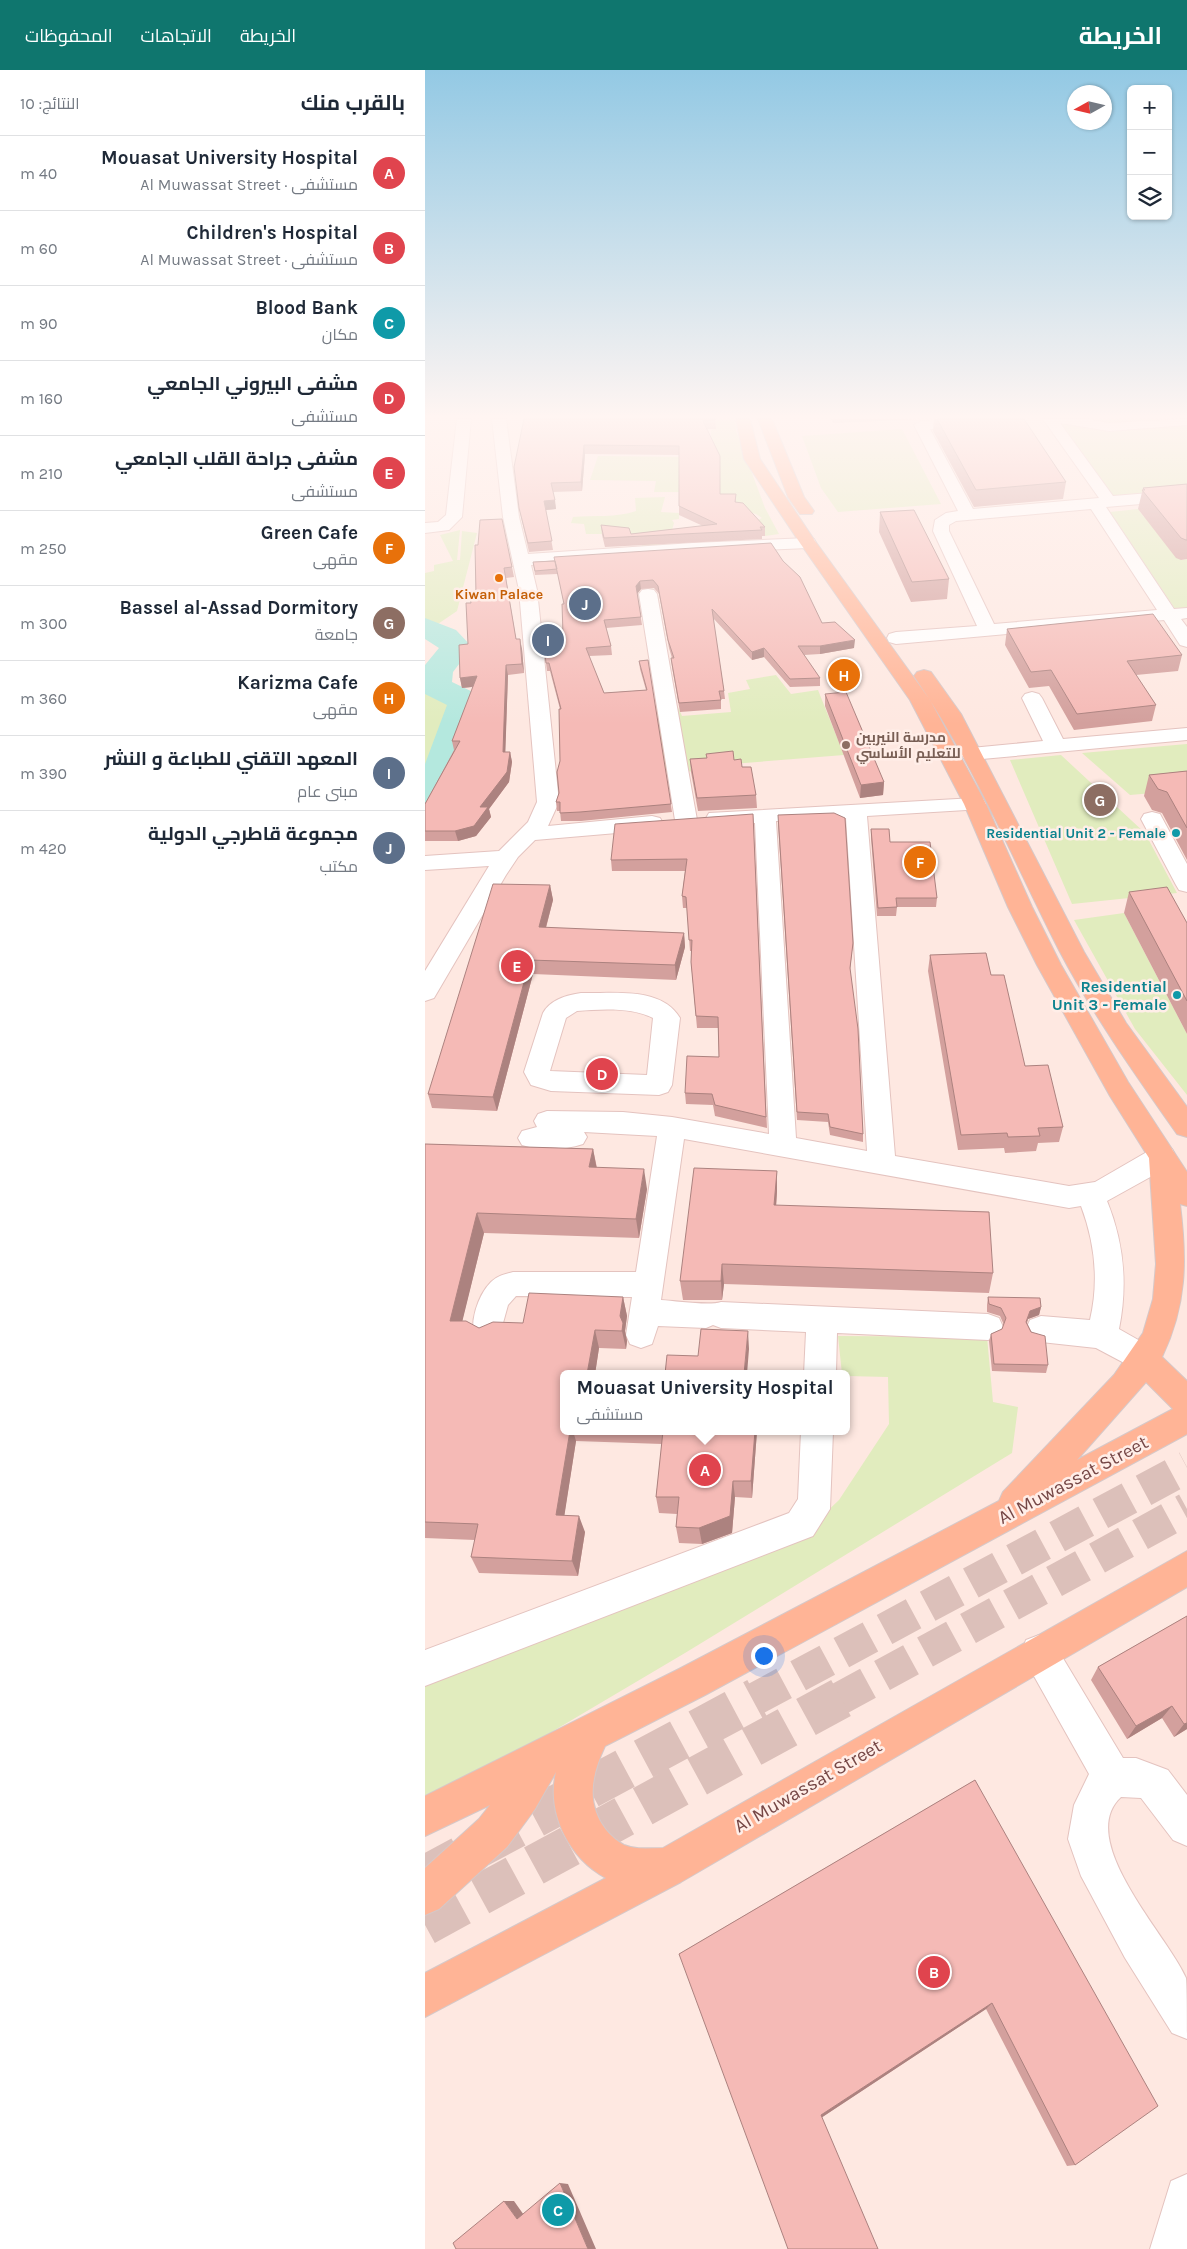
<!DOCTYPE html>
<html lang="ar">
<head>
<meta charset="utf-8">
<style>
  body { margin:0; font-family:Karla,Cairo,sans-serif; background:#f2f2f3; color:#1f2937; direction:rtl }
  .controls { position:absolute; right:15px; top:15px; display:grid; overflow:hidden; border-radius:8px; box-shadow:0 1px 4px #0004 }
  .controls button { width:45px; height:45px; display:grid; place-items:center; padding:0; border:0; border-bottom:1px solid #e0e1e3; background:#fff; color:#1f2937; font:25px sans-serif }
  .compass { position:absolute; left:642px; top:15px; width:45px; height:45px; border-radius:50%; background:#fff; box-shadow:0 1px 4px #0004; rotate:262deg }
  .you { position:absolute; left:338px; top:1585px; width:18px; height:18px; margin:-12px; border:4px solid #fff; border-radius:50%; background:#1a73e8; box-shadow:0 0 0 8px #1a73e833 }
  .badge { display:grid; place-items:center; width:32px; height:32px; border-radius:50%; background:#0f766e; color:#fff; font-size:16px; font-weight:700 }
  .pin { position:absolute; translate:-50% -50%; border:2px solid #fff; box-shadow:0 1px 5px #0006 }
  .popup { position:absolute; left:135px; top:1300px; width:290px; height:65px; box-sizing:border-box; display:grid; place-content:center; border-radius:8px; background:#fff; filter:drop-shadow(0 1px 4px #0005); font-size:16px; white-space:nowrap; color:#747a83 }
  .popup b { font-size:19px; color:#1f2937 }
  .popup::after { content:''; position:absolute; left:50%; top:100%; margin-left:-10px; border:10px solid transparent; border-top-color:#fff }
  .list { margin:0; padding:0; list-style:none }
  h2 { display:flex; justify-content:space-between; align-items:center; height:65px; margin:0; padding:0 20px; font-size:21px }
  h2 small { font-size:16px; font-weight:400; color:#747a83 }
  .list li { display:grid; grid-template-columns:32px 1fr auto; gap:15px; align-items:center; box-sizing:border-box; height:75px; padding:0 20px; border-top:1px solid #e0e1e3 }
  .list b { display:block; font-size:19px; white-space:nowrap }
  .list p { margin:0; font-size:16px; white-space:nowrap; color:#747a83 }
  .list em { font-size:16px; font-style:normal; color:#747a83 }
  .icon { flex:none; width:28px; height:28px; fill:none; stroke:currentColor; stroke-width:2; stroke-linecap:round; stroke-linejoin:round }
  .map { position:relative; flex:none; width:762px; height:2179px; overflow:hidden; direction:ltr }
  header { display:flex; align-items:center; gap:30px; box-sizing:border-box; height:70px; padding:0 25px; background:#0f766e; color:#fff }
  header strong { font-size:24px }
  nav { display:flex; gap:28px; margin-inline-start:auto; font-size:18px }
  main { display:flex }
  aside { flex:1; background:#fff }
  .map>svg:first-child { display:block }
</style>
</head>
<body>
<header>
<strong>الخريطة</strong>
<nav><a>الخريطة</a><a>الاتجاهات</a><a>المحفوظات</a></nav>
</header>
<main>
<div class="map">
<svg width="762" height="2179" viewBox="0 0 762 2179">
  <rect width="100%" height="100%" fill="#fee8e1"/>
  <!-- green -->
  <path fill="#e1ecbe" d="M288 349H310L311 361 340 438 354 464 340 466 325 454 337 448 331 444 303 436 269 393 286 369V360L290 359Z
    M655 349H759L688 355Z
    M636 353 670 360 762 353V422L690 428Z
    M477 359 516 434 413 442 396 418 377 366Z
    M173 386 262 387 255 422H229L231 411 165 410Z
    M240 427 236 442 254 443V449L247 450 249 453 246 464 233 463 235 475 217 477V474L182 464H161L159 454 146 453 148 447C169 445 191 448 211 441L210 428Z
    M713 439 719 447H722L757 490 762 489V541L752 542 685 442Z
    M35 460 32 490H35L37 461 52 463 32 541 7 558 1 553 0 547V503L9 501V495L28 491 15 465Z
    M351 605 366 624 393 620 419 685 282 696 283 701 240 702 231 635 251 633 257 646 306 642 303 623 325 619 321 610Z
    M7 608V619L35 632 0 733V614Z
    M762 674V720L705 725 657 683Z
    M636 685 720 763 752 823 647 834 585 690Z
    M699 843 762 964V1025L710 959 649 850Z
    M413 1266 562 1267 568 1332 593 1337 587 1383 260 1583 30 1719 0 1727V1615L376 1466 414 1430 464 1354 463 1307 421 1306V1304H417Z"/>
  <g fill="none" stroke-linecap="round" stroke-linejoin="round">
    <!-- river -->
    <path fill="#b4e8de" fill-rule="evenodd" d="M0 548 31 560 47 577 28 602 27 612 52 624 56 631 18 742 13 750 0 753V694L22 635 0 624V595L14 578 0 569Z"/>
    <!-- major-tunnel-far1 -->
    <path stroke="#dcc0ba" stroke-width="33" stroke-dasharray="33 16" stroke-linecap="butt" d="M330 1629 762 1397
      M414 1629 762 1439"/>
    <!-- major-tunnel -->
    <path stroke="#dcc0ba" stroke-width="41" stroke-dasharray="41 21" stroke-linecap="butt" d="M0 1806 332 1628
      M0 1855 416 1628"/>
    <!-- minor casing -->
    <g stroke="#e4c3bf" stroke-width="2">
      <path id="minor" d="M32 349H46L37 447 24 460 0 463V453L13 452 21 445Z
        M67 349H81L94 447 103 484 268 473 383 468 389 469 391 473 389 477 383 478 268 483 106 495 112 520 134 732 123 756 227 746 235 748 238 753 235 758 227 760 110 770 93 787 81 805 9 928 0 931V901L64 796 0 800V786L74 781 103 752 112 732 94 520 78 447Z
        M524 349H591L584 353 505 359 548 439 674 428 618 349H661L684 353 762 349V355L684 361 635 353 688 426 762 420V430L681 437 749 539 762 538V548L756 549 762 557V577L755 575 739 550 471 574 464 572 462 568 464 564 471 562 552 556 508 461 510 450 521 443 533 441 489 355 496 351ZM666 439 732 540 569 554 524 461V455L531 451Z
        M223 519 229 520 232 524 272 750 269 755 261 757 253 755 250 750 214 524 217 520Z
        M607 622 614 624 617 628 638 669 762 658V670L546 690 539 688 536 684 539 680 546 678 618 671 597 628 600 624Z
        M550 728 558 729 561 734 558 739 442 746 470 1086 644 1116 670 1112 727 1079 737 1076 747 1079 751 1087 747 1095 682 1131C699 1173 703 1214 694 1259L731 1280 735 1290 731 1300 720 1304 671 1278 616 1272 605 1268 601 1259 605 1250 616 1246 665 1250C674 1212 670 1173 656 1136L644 1138 259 1069 236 1230C250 1231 285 1236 296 1232L563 1244 574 1248 578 1257 574 1266 563 1270 412 1263 411 1304H379L381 1262 296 1258 288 1255 281 1258 233 1256 227 1274 216 1278 205 1274 201 1265 207 1227 91 1226 83 1235 73 1271 62 1275 51 1271C43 1254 53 1225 66 1212 72 1206 80 1204 88 1202H211L232 1066 159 1062 162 1067 158 1074C140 1080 115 1081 97 1075L93 1068 97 1061 112 1057 109 1051 113 1044 122 1041 198 1042 247 1047 344 1064 330 753 292 755 284 753 281 748 284 743ZM421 748 442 1081 371 1068 351 751Z
        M727 742 735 744 762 794V822L754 820 751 815 716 749 719 744Z
        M156 923C188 924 236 916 255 948L247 1015 243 1022 234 1025 126 1021 106 1015 99 1002 118 943C125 930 141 925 156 923ZM152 941C175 939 207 937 228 948L222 1005 125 1001 141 948Z
        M376 1361H408L405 1439 388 1466 0 1616V1580L364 1443 373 1429Z
        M614 1565 627 1570 698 1688H711L743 1700 762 1725V1776L748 1770 716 1728 696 1727C649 1770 744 1867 761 1908 762 1918 762 1956 762 1969L747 1963 700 1888 656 1806 643 1769 649 1735 664 1704 596 1583 601 1570Z
        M762 2104V2179H725L746 2111Z"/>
    </g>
    <!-- major casing -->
    <g stroke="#d6c8c8" stroke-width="2">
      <path id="major" d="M311 349H325L335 389 390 471 505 630 561 734 607 837 636 895 703 1012 762 1102V1136L755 1134C762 1190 762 1235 737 1287L762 1311V1364L280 1625 180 1676C167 1704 160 1733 181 1760 186 1766 193 1772 199 1775 211 1780 225 1778 238 1778L762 1481V1517L256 1812 0 1947V1903L181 1808C145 1789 121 1744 131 1702L110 1739 82 1777 14 1839 0 1845V1798L54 1749 65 1735 0 1766V1726L254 1599 574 1431 578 1422 689 1305 718 1263 728 1229 731 1194 724 1088 685 1026 612 895 583 837 539 734 485 630 375 473 319 389ZM721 1312 748 1339 652 1390Z
        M333 349H347L379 427 389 441 387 444H375L363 427Z
        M499 600 506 602 536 644 659 882 701 953 762 1037V1067L752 1064C710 1004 668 945 634 880 587 788 548 691 489 606L492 602Z"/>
    </g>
    <!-- minor -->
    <use href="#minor" fill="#fff" fill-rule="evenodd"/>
    <!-- major -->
    <use href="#major" fill="#ffb496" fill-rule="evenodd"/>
  </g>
  <!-- wall -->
  <path fill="#d3a09d" d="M99 349H290L291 359H282L295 424H311V432L340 457V466H337V469L180 477 177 465 176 455 206 464 278 456 254 445V385L160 384 157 421 128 422 131 439 121 440 128 480 104 482 94 438Z
    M406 349H502L408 353Z
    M509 349H599L641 412 638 429 549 437 508 361Z
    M762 414V489L756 490 751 488 713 439 718 418Z
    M455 442 524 509 522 529 486 532 454 462Z
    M346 473 397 553 429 578 395 584 379 585 395 608V616L365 617 339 587 327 590 288 548 299 621 300 629H296V639L255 642 247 597 246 588H247L244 578 234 524 229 518 216 519 212 524 217 555 181 558 186 576 187 585 164 586 179 623 221 620 215 599 214 591 223 590 247 742 156 751H136L135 741H132L131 732 134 723 135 691V639L125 601H122L121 593 138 564 139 534 132 500V504L110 505 108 492Z
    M53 475 87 497 89 507 81 508 91 569 97 579 99 603 83 605 80 682H85L87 692 84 712 64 739 66 747 51 766 33 771H0V734L29 680 27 671 48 617 37 618 35 608 43 574 46 533 51 525Z
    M582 559 757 585 753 601 711 605 731 635 727 651 649 660 624 616 604 618 580 575Z
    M400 624 459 712 458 725 435 728 400 636Z
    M265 689 309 690 317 697 331 725 332 738 273 741 266 702Z
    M762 701V790L737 743 727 740 719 726 724 705Z
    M328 744 342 1058 290 1046 288 1035 261 1034 260 1023 294 987 293 958H272L266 892 267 881H265L262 838H258L257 826 260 801H187L186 790Z
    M353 754 428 873 425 900 438 1064V1072L405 1065 403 1052 372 1050Z
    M446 759 465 772 512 828 511 837H472L471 846H452L446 768Z
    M125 815 128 830 121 858 259 863 260 877 251 910 108 904 72 1041 7 1038 3 1024Z
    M704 822 762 853V964L699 843Z
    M505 885 566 905 600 996 638 1057 634 1072 613 1073 611 1081 580 1083 579 1078 533 1080 503 901Z
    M0 1074 168 1079 172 1098 222 1119 214 1168 59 1163 37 1251 54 1258 98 1253 198 1227 202 1246 200 1261 202 1271 201 1279 174 1278 170 1304H139V1361H332L327 1428 310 1427 307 1463 277 1474 254 1473 251 1457 252 1444 234 1443 231 1427 237 1374 151 1371 139 1446 160 1462 153 1506 54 1503 46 1487 50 1470 0 1468Z
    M352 1101V1121L351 1135 568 1203 564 1223 299 1214 297 1230H258L255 1211Z
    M563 1227 616 1237 614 1245 603 1249 602 1253 623 1295 621 1303 567 1301 564 1271 566 1264 577 1259 579 1255 575 1246 562 1242V1235Z
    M762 1546V1659L749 1667 737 1648 702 1669 666 1610 673 1597Z
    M550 1710 650 2095 642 2096 561 1939 397 2047 254 1884Z"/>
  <!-- shaded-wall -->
  <path fill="#ac827f" d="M159 375 160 384 157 421 156 412Z
    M130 430 131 439 121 440 119 431Z
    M215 511 216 519 212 524 211 516Z
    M95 569 97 579 99 603 97 594Z
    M430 570 429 578 395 584V576Z
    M339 578V587L327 590V582Z
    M81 595 83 605 80 692 78 682Z
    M52 606 54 616 37 618 35 608Z
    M85 682 87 692 84 712 64 739 66 747 51 766 33 771 30 761Z
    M459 712 458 725 435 728 436 715Z
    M125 815 128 830 117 872 114 857Z
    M259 863 260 877 251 910 250 895Z
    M105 890 108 904 72 1041 68 1027Z
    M168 1079 172 1100 164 1097Z
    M219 1099 222 1119 214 1168 211 1149Z
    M352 1101V1121L350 1154 349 1135Z
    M52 1143 59 1163 33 1269 25 1251Z
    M297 1194 299 1214 297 1230 296 1211Z
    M198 1227 202 1246 200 1261 202 1271 201 1279 197 1261 195 1246Z
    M616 1237 614 1245 603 1249 599 1260 605 1241Z
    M170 1260 174 1278 170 1304H162Z
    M323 1261 324 1279 322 1304H319Z
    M145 1361H148L151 1371 137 1461 131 1445Z
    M330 1361H332L327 1428 326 1411Z
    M308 1411 310 1427 307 1463 277 1474 274 1458Z
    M154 1446 160 1462 153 1506 147 1491Z
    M747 1636 737 1648 702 1669 711 1656Z
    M762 1653V1659L749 1667 759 1654Z
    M567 1933 561 1939 396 2048V2045Z
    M135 2113 143 2114 171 2179H163Z
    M79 2131H89L101 2148 92 2149Z"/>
  <!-- building -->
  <path fill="#f5bab6" stroke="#ac827f" d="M99 349H290V350L278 351 295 386V424H311L310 432 318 433 340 457H335L337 460 179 468 176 455 204 458 206 464 292 454 254 436V376L159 375 156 412 126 413 130 430 119 431 127 471 103 473 94 438 89 397Z
    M512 349H599L641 412 551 420Z
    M762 414V470H761L756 468 717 420H720L718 418Z
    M489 440 524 509 487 512 455 442Z
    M77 449 87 497 79 498 91 569H95L97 594 81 595 78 682H85L82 702 55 737H63L49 756 30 761H0V734L35 671H27L52 606 35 608 34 575 43 574 41 533H46L45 526 51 525 50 475H53L55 450Z
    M346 473 358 491 375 507 397 553 410 552 430 570 395 576H373L395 608 365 609 339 578 327 582 287 539 299 621H294L296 630 254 633 246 588H249L243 570 233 516 228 510 215 511 211 516 216 547 179 550 186 576 161 578 179 623 222 620 214 591 223 590 246 734 155 742 135 743V732H131L134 723 132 702 135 691 134 639H136L124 593H121L118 567 138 564 137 534H139L129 487Z
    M130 491 132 499 110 501 108 492Z
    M728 544 757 585 702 591 731 635 652 644 626 600 606 602 582 559Z
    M421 622 459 712 436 715 400 624Z
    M308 681 309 690 316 689 317 697H326L331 725 272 728 265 689 282 688 281 684Z
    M762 701V758L742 722 733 719 724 705Z
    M409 743 420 748 428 873 425 898 433 959 438 1064 405 1057 403 1044 372 1042 353 745Z
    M328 744 341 1047 290 1035 287 1024 260 1023 262 986 294 987 293 947 271 946 266 892 267 870H264L261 827 257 826 262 789 186 790 190 754Z
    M446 759H464L465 772H505L512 828H471L472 837 453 838Z
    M68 814 125 815 114 857 259 863 250 895 105 890 68 1027 3 1024Z
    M742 817 762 853V931L704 822Z
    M561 883 566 905H579L600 996 623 995 638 1057 613 1058 615 1066 583 1067 582 1063 536 1065 505 885Z
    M0 1074 168 1079 164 1097 219 1099 211 1149 52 1143 25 1251H41L54 1258 68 1252 98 1253 104 1223 198 1227 195 1246 198 1253 197 1261 170 1260 162 1304H139V1361H145L131 1445 154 1446 147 1491 46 1487 53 1454 0 1452Z
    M269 1098 352 1101 349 1135 564 1142 568 1203 297 1194 296 1211H255Z
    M563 1227 615 1228 616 1237 605 1241 601 1252 606 1262 620 1266 623 1295 569 1294 566 1264 577 1259 581 1248 576 1238 564 1234Z
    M276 1259 323 1261 319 1304H240L242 1285 273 1286Z
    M238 1361H330L326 1411H308L305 1446 274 1458 251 1457 254 1427H231Z
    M762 1546V1653L759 1654 747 1636 711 1656 673 1597Z
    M550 1710 733 2036 650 2095 567 1933 396 2045 453 2179H363L254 1884Z
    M135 2113 163 2179H31L28 2173 79 2131 92 2149Z"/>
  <!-- sky -->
  <linearGradient id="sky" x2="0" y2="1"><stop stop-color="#93c9e4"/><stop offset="0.53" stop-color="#fff5f2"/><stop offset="1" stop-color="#fff5f2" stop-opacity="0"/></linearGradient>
  <rect width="762" height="654" fill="url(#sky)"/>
  <!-- markers -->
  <circle fill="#e8710a" stroke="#ffeee8" stroke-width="2" cx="74" cy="508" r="5"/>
  <circle fill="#8d6e63" stroke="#ffeee8" stroke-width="2" cx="421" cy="675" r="5"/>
  <g fill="#0f9aa8" stroke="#ffeee8" stroke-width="2">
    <circle cx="751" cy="763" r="5"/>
    <circle cx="752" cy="925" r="5"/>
  </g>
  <g text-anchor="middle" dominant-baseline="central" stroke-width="5" stroke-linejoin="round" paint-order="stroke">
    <!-- far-food labels -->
    <g font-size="14" font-weight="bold" fill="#c56008" stroke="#ffeee8">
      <text x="74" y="524">Kiwan Palace</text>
    </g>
    <!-- far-education labels -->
    <g font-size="14" font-weight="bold" fill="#785e54" stroke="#ffeee8" text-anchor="start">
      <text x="431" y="667">مدرسة النيربين<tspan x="431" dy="16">للتعليم الأساسي</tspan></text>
    </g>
    <!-- far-culture labels -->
    <g font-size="14" font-weight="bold" fill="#0d838f" stroke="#ffeee8" text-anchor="end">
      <text x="741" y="763">Residential Unit 2 - Female</text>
    </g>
    <!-- culture labels -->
    <g font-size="16" font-weight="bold" fill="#0d838f" stroke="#ffeee8" text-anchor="end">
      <text x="742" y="916">Residential<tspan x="742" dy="18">Unit 3 - Female</tspan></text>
    </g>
    <!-- near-street labels -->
    <g font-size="19" fill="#764746" stroke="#ffeee8">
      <text transform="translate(648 1410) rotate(-28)">Al Muwassat Street</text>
      <text transform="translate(383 1716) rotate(-30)">Al Muwassat Street</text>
    </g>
  </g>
</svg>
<div class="controls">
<button>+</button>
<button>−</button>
<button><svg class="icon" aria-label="layers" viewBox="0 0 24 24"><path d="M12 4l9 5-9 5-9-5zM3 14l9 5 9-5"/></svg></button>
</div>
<svg class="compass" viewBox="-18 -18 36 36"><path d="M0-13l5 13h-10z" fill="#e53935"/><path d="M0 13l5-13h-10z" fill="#747a83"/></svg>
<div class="you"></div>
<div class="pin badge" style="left:280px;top:1400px;background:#e0444e">A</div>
<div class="popup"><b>Mouasat University Hospital</b>مستشفى</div>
<div class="pin badge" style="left:509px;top:1902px;background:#e0444e">B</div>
<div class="pin badge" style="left:133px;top:2140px;background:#0f9aa8">C</div>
<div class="pin badge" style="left:177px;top:1004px;background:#e0444e">D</div>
<div class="pin badge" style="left:92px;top:896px;background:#e0444e">E</div>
<div class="pin badge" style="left:495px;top:792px;background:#e8710a">F</div>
<div class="pin badge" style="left:675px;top:730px;background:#8d6e63">G</div>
<div class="pin badge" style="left:419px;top:605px;background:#e8710a">H</div>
<div class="pin badge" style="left:123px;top:570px;background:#5c6f8a">I</div>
<div class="pin badge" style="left:160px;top:534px;background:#5c6f8a">J</div>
</div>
<aside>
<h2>بالقرب منك<small>النتائج: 10</small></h2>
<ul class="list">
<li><span class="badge" style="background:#e0444e">A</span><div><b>Mouasat University Hospital</b><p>مستشفى · Al Muwassat Street</p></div><em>40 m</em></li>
<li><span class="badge" style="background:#e0444e">B</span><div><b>Children's Hospital</b><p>مستشفى · Al Muwassat Street</p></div><em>60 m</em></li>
<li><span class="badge" style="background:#0f9aa8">C</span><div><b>Blood Bank</b><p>مكان</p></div><em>90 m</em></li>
<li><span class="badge" style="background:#e0444e">D</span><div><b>مشفى البيروني الجامعي</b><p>مستشفى</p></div><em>160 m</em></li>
<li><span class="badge" style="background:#e0444e">E</span><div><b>مشفى جراحة القلب الجامعي</b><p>مستشفى</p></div><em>210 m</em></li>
<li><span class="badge" style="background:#e8710a">F</span><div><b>Green Cafe</b><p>مقهى</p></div><em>250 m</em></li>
<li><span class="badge" style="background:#8d6e63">G</span><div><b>Bassel al-Assad Dormitory</b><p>جامعة</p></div><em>300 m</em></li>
<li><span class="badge" style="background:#e8710a">H</span><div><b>Karizma Cafe</b><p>مقهى</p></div><em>360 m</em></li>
<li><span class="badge" style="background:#5c6f8a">I</span><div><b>المعهد التقني للطباعة و النشر</b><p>مبنى عام</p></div><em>390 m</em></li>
<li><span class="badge" style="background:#5c6f8a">J</span><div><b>مجموعة قاطرجي الدولية</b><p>مكتب</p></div><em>420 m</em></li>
</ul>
</aside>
</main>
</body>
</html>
